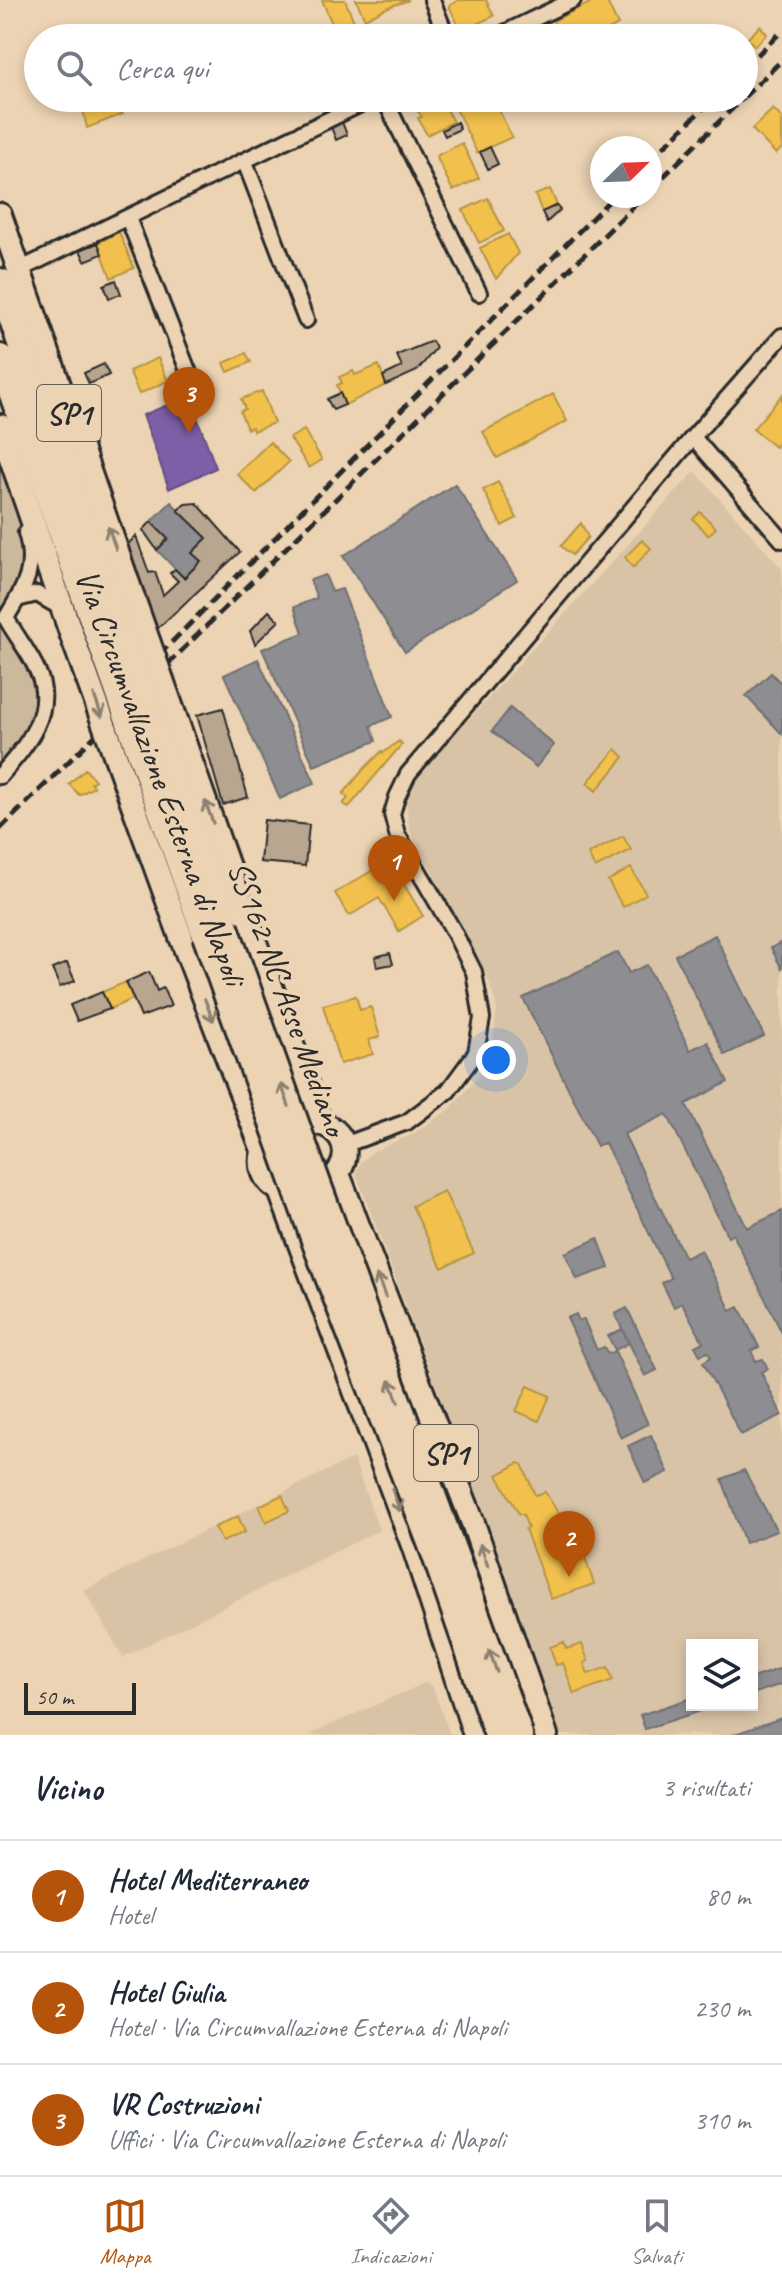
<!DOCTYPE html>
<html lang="it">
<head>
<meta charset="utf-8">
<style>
  body { margin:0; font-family:Caveat,sans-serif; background:#f6f6f7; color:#1f2937 }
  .controls { position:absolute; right:24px; bottom:24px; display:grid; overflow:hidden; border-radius:0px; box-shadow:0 4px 12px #0003 }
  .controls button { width:72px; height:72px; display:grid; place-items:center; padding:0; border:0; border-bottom:2px solid #e0e1e3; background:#fff; color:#1f2937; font:40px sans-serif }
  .compass { position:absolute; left:590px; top:136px; width:72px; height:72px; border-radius:50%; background:#fff; box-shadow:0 4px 12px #0003; rotate:67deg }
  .scale { position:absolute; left:24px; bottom:20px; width:112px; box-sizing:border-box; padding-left:8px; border:4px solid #2b2b2b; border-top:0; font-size:22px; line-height:28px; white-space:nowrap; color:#2b2b2b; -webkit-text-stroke:6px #ebd3b3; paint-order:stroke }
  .you { position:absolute; left:496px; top:1060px; width:28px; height:28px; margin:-20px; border:6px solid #fff; border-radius:50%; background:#1a73e8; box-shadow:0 0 0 12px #1a73e833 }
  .badge { display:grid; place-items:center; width:52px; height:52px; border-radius:50%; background:#b45309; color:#fff; font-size:26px; font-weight:700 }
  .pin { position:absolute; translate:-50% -66px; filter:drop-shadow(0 2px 4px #0008) }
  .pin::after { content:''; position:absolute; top:42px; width:28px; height:24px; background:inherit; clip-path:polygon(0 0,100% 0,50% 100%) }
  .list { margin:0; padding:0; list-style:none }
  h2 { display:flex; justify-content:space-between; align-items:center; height:104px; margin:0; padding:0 32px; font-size:34px }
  h2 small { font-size:26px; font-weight:400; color:#747a83 }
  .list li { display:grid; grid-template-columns:52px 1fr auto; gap:24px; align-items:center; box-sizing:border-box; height:112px; padding:0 32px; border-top:2px solid #e0e1e3 }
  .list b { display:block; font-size:30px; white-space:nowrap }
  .list p { margin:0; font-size:26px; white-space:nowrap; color:#747a83 }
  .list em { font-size:26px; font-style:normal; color:#747a83 }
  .icon { flex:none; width:44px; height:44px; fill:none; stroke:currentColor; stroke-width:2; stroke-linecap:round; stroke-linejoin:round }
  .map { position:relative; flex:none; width:782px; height:1735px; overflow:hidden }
  .search { position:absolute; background:#fff; box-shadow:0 4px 12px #0003; left:24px; right:24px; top:24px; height:88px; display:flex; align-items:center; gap:20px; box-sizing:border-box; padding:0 28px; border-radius:44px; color:#747a83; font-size:30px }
  .sheet { height:440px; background:#fff }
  nav { display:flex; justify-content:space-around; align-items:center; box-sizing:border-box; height:112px; border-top:2px solid #e0e1e3; background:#fff; font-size:22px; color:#747a83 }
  nav a { display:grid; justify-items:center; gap:4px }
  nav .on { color:#b45309 }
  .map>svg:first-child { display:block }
</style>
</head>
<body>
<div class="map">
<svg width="782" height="1735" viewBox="0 0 782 1735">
  <rect width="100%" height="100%" fill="#ebd3b3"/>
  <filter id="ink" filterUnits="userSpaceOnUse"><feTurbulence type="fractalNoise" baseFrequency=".0125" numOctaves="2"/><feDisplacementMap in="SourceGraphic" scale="16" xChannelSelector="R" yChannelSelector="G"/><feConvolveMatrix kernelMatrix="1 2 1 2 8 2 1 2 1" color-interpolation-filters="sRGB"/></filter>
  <g filter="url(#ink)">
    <!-- built -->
    <path fill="#d8c3a6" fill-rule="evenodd" d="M695 471 782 569V1735H560L471 1480 356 1173 361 1162 374 1151 411 1135 449 1110 478 1077 492 1049 497 1008 488 978 409 828 406 799 418 775ZM692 1645H752V1705H692Z
      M353 1458 379 1530 123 1657 84 1590Z
      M425 1683 432 1686 450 1735H308Z"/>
    <!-- green -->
    <path fill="#ccb89d" stroke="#7c7264" stroke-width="2" d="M0 447 10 492 27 546 21 583 6 603 1 615V625L30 667 39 698 25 736 0 768Z"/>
    <!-- homes -->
    <path fill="#f2c14e" stroke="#b69444" stroke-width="2" d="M322 0H345L359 33 348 38H338Z
      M356 0H409L386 8 365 19Z
      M459 0H486L494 16 461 31 449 6Z
      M596 0H606L618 25 594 38H562L553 21Z
      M760 26 767 34 755 46 747 39Z
      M80 98H115L123 114 87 128Z
      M414 98H441L453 122 427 135 418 118 422 117 410 101Z
      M451 98H493L512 137 477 153Z
      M773 109 782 118V148L776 154 752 129Z
      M462 143 479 178 453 191 437 158 438 155Z
      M550 189 557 205 542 212 535 195Z
      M488 198 504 231 479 243 463 210Z
      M119 232 134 268 111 278 98 243Z
      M508 234 518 253 496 279 480 248Z
      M246 353 251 362 228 372 224 363Z
      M158 358 168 381 139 394 129 371Z
      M379 365 386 385 345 405 337 385 342 383 339 377 353 371 355 375Z
      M262 391 274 423 253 431 252 427 247 429 240 411 245 409 241 399Z
      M553 394 567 421 497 458 483 432Z
      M782 395V439L775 447 753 429Z
      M304 430 322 460 309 468 290 438Z
      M270 442 289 462 256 493 237 474Z
      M498 482 517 518 502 526 483 490Z
      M700 512 716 528 708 535 693 519Z
      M581 523 588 537 572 555 561 546Z
      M642 540 651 548 633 568 625 557Z
      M399 741 402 744 349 807 343 804 348 798 343 794 363 770 382 751 383 753Z
      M616 749 624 757 596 791 587 783Z
      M85 769 95 780 91 783 94 787 79 795 69 784Z
      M623 836 631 850 595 868 588 854Z
      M631 868 646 894 623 907 608 881Z
      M391 869 397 880 400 878 423 916 399 931 379 898 349 916 335 893 373 870 378 877Z
      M126 982 133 999 110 1009 102 992Z
      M356 996 360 1010 371 1007 380 1037 369 1040 373 1054 340 1064 323 1005Z
      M444 1191 474 1253 442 1268 412 1206Z
      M528 1386 550 1396 539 1421 516 1411Z
      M519 1463 522 1464 535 1495 545 1492 560 1516 566 1532 575 1529 594 1584 551 1599 525 1529 528 1528 523 1514H519L497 1475Z
      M282 1495 289 1511 266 1522 259 1506Z
      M238 1516 245 1532 222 1542 215 1527Z
      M564 1642 566 1649 582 1644 588 1661 584 1663 588 1674 608 1667 613 1680 574 1694 563 1663 556 1665 550 1647Z"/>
    <!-- offices -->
    <path fill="#7b5ea7" stroke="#634f82" stroke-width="2" d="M189 396 216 468 169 489 143 415Z"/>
    <!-- industry -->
    <path fill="#8d8d92" stroke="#707073" stroke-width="2" d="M455 484 517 580 405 652 343 556Z
      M171 502 207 538 192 553 201 561 184 578 157 550 168 539 151 522Z
      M325 575 332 592 342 589 392 717 371 726 376 741 314 766 262 649 303 633 294 607 317 598 310 580Z
      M258 659 315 783 280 799 224 675Z
      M771 673 782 684V734L746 696Z
      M510 708 554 745 536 767 492 731Z
      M715 935 764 1036 725 1055 675 955Z
      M782 942V969L771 948Z
      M618 952 629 973 647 965 690 1050 708 1042 728 1082 686 1104 747 1228 782 1211V1333L733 1234 728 1237 667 1114 624 1134 685 1258 701 1250 731 1311 739 1307 759 1347 751 1351 756 1361 763 1359 768 1369 761 1372 782 1415 741 1435 703 1362 711 1357 708 1352 700 1355 695 1346 703 1342 682 1303 674 1307 662 1283 671 1278 605 1143 597 1146 523 998Z
      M598 1238 609 1268 577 1279 565 1253Z
      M627 1308 657 1370 645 1376 615 1314Z
      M576 1314 579 1321 584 1320 597 1350 604 1347 608 1354 615 1351 648 1424 621 1438 567 1318Z
      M622 1329 629 1343 615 1350 608 1336Z
      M651 1435 668 1472 645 1483 628 1446Z
      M744 1470 777 1531 745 1543 722 1479Z
      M782 1668V1684L752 1694V1678Z
      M692 1698V1705H719L645 1729 640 1715Z
      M782 1718V1735H732Z"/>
    <!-- building -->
    <path fill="#b9a690" stroke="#2b2b2b" stroke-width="2" d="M342 122 347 135 336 140 331 127Z
      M457 122 460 129 445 136 442 130Z
      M490 147 498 164 488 169 480 152Z
      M557 205 560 210 547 222 542 212Z
      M98 243 102 254 85 261 80 250Z
      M116 280 121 294 109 298 104 285Z
      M432 341 436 348 417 371 386 385 383 376 402 367 397 355Z
      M104 364 109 375 89 384 84 373Z
      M340 393 345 405 333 410 327 399Z
      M197 503 240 552 156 630 126 546 136 536 149 573 155 572 163 595 178 581 170 573 175 569 184 578 201 561 192 553 207 538 178 510 185 504Z
      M151 522 168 539 157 550 143 530Z
      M269 611 279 621 255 644 250 631Z
      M223 708 248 797 223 805 197 715Z
      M264 820 309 825 305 866 260 862Z
      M390 953 393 964 377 967 375 957Z
      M67 963 75 981 60 987 52 969Z
      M149 972 157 991 163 988 171 1006 141 1017 126 982Z
      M102 992 110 1009 77 1021 70 1005Z"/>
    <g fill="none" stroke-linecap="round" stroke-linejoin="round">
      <!-- street casing -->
      <g stroke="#2b2b2b" stroke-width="20">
        <path id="street" d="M432 0 447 38
          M494 38 573 0
          M384 98 479 293
          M245 162 306 320
          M128 218 198 396
          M19 270 373 98
          M693 437 782 540
          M17 599 37 594 63 609
          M0 776C25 747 56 713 38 672 30 653 16 636 6 618 24 588 37 570 26 533
          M344 1145 407 1122 448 1091 476 1053 482 1018 474 972 453 930 397 834 392 814 397 797 408 774 693 437 782 336"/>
      </g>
      <!-- primary casing -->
      <g stroke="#2b2b2b" stroke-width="28">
        <path id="primary" d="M0 215 138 612
          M0 426 71 633
          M244 912 320 1122
          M181 937 263 1150
          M310 1122C343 1123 357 1156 332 1179
          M269 1140C254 1163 263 1187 290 1193
          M338 1174 473 1523 546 1735
          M280 1191 414 1548 475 1735"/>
      </g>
      <!-- highway casing -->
      <g stroke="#2b2b2b" stroke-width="32">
        <path id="highway" d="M0 282 116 619
          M0 358 95 625"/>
      </g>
      <!-- street -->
      <use href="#street" stroke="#ebd3b3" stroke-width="14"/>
      <!-- primary -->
      <use href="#primary" stroke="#ebd3b3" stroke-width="22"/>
      <!-- highway -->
      <use href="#highway" stroke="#ebd3b3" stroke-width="26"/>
      <!-- rail -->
      <path stroke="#2b2b2b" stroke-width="5" stroke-dasharray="12 6" stroke-linecap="butt" d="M744 68 782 31
        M744 97 782 60
        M650 160 714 98
        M650 190 743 98
        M146 668 614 196
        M0 829 644 196"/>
      <!-- primary-bridge casing -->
      <g stroke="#2b2b2b" stroke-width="28" stroke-linecap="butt">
        <path id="primary-bridge" d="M138 612 244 912
          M71 633 181 937"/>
      </g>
      <!-- highway-bridge casing -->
      <g stroke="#2b2b2b" stroke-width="32" stroke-linecap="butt">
        <path id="highway-bridge" d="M116 619C189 826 262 1034 338 1241 398 1405 461 1569 519 1735
          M95 625 319 1251 435 1553 498 1735"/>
      </g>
      <!-- primary-bridge -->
      <use href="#primary-bridge" stroke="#ebd3b3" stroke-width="22"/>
      <!-- highway-bridge -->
      <use href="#highway-bridge" stroke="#ebd3b3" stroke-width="26"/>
    </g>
    <!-- one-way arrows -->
    <defs><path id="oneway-shaft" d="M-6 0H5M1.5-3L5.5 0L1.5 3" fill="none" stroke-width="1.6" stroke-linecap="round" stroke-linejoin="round" transform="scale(2)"/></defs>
    <g stroke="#8b7f6f">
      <use href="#oneway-shaft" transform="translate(112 538) rotate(-109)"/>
      <use href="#oneway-shaft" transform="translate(98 706) rotate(70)"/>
      <use href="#oneway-shaft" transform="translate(209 812) rotate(-110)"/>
      <use href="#oneway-shaft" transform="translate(209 1010) rotate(69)"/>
      <use href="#oneway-shaft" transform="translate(285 1095) rotate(-110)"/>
      <use href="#oneway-shaft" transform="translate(381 1286) rotate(-111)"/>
      <use href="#oneway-shaft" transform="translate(394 1391) rotate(-111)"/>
      <use href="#oneway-shaft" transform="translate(396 1500) rotate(70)"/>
      <use href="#oneway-shaft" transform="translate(484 1555) rotate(-109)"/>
      <use href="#oneway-shaft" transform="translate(493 1661) rotate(-109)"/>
    </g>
  </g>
  <g text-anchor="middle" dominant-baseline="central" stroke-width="8" stroke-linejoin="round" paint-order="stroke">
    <!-- shield labels -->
    <g fill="#ebd3b3" stroke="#655d54" stroke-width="2">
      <rect x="37" y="385" width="64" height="56" rx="6"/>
      <rect x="414" y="1425" width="64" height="56" rx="6"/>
    </g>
    <g font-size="32" font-weight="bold" fill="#2b2b2b">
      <text x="69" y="413">SP1</text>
      <text x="446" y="1453">SP1</text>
    </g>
    <!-- street labels -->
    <g font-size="34" fill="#2b2b2b" stroke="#ebd3b3">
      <text transform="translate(161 777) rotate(70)">Via Circumvallazione Esterna di Napoli</text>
      <text transform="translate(288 998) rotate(70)">SS162 NC Asse Mediano</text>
    </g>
  </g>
</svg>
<div class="controls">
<button><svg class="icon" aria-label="layers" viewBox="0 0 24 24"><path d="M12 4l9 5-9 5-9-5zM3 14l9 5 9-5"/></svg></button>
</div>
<svg class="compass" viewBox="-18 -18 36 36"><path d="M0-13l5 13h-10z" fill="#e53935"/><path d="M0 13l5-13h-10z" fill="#747a83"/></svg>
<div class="scale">50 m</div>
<div class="you"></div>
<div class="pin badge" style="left:394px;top:901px">1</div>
<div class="pin badge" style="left:569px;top:1577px">2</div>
<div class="pin badge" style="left:189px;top:433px">3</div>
<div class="search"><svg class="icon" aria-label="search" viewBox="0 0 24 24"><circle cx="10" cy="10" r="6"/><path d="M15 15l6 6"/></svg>Cerca qui</div>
</div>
<section class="sheet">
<h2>Vicino<small>3 risultati</small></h2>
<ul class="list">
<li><span class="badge">1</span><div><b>Hotel Mediterraneo</b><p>Hotel</p></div><em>80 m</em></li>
<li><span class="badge">2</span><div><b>Hotel Giulia</b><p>Hotel · Via Circumvallazione Esterna di Napoli</p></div><em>230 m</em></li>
<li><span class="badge">3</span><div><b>VR Costruzioni</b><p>Uffici · Via Circumvallazione Esterna di Napoli</p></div><em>310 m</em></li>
</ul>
</section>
<nav>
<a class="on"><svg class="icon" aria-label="map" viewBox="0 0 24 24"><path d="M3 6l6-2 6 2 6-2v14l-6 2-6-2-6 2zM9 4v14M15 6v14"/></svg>Mappa</a>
<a><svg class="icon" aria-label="directions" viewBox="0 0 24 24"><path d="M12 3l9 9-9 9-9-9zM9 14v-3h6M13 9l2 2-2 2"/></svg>Indicazioni</a>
<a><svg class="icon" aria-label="saved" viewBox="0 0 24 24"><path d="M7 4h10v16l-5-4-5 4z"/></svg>Salvati</a>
</nav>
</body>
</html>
